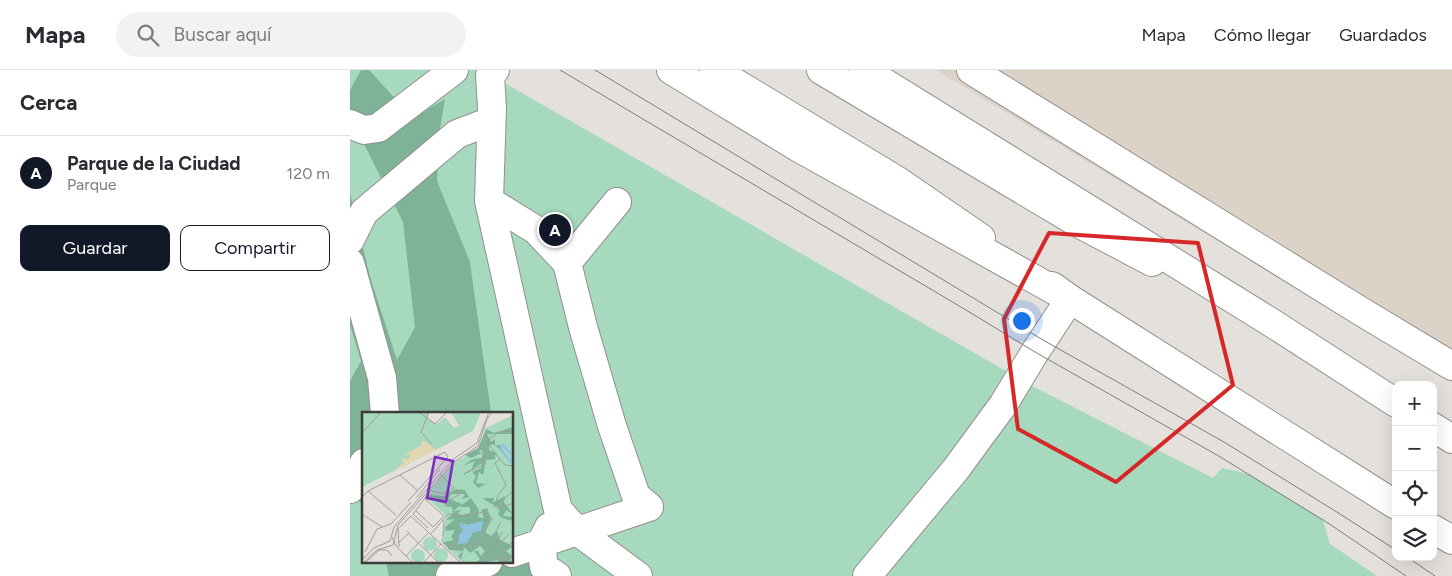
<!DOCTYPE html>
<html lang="es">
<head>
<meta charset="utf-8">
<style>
  body { margin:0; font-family:Figtree,sans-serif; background:#f2f2f3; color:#2b2b33 }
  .controls { position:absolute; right:15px; bottom:15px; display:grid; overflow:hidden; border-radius:10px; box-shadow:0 5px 20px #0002 }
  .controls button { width:45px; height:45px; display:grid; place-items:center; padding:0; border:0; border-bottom:1px solid #e1e1e2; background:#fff; color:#2b2b33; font:25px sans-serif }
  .you { position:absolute; left:671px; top:250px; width:18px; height:18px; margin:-12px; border:4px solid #fff; border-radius:50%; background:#1a73e8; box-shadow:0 0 0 8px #1a73e833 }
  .badge { display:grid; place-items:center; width:32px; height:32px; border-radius:50%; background:#111827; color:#fff; font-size:16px; font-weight:700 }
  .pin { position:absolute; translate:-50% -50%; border:2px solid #fff; box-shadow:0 1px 5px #0006 }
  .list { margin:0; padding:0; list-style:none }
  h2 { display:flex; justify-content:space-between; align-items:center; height:65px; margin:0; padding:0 20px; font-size:21px }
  h2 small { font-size:16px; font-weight:400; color:#7c7c81 }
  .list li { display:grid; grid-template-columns:32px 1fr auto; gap:15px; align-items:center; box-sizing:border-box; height:75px; padding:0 20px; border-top:1px solid #e1e1e2 }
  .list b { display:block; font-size:19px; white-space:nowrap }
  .list p { margin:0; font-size:16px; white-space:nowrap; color:#7c7c81 }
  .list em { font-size:16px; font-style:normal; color:#7c7c81 }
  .actions { display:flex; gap:10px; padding:15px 20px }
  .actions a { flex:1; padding:11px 0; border:1px solid #111827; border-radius:10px; text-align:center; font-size:18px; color:#111827 }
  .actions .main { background:#111827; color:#fff }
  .icon { flex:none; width:28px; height:28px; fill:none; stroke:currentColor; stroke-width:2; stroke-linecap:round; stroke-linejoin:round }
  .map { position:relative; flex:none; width:1102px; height:506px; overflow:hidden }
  header { display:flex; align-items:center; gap:30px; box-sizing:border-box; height:70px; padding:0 25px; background:#fff; border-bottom:1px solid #e1e1e2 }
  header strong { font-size:24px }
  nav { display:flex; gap:28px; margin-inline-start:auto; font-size:18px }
  .search { width:350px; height:45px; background:#f2f2f3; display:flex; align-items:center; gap:12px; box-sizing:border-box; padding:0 18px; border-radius:28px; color:#7c7c81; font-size:19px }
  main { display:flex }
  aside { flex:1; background:#fff }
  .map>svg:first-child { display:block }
</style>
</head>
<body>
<header>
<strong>Mapa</strong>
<div class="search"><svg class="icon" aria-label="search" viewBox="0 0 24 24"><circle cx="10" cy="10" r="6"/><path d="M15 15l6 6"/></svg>Buscar aquí</div>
<nav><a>Mapa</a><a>Cómo llegar</a><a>Guardados</a></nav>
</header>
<main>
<aside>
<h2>Cerca<small></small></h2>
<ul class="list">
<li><span class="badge">A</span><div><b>Parque de la Ciudad</b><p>Parque</p></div><em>120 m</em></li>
</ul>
<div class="actions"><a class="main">Guardar</a><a>Compartir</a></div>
</aside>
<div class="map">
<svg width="1102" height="506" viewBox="0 0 1102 506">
  <rect width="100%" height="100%" fill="#e4e0dc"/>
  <!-- built -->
  <path fill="#dcd2c8" d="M586 0H1102V313Z"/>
  <!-- green -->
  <path fill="#a6d9bd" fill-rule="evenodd" d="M0 0H132L680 315 863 408 872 398 899 404 973 450 980 474 1027 506H0ZM14 344H162V492H14Z"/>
  <!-- forest -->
  <path fill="#7fb398" d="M11 0H19L63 48 95 29 90 59 87 111 120 192 141 343 14 344V436L0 422V311L11 291 0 255V123L20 207 47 290 65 257 53 152 0 46V20Z
    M163 476 188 506H39L36 492H162Z"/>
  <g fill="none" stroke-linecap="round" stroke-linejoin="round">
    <!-- minor casing -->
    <g stroke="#938f8b" stroke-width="30">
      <path id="minor" d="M145 0 140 5 142 38 139 131 208 440 227 461 288 506
        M364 0 548 111 631 168
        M471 0 728 153 802 192
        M621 0 1012 242 1102 296
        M0 54 14 60 28 58 104 0
        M139 131 186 160 217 193 233 257 262 356 286 426 299 437
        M0 170 14 142 107 64 141 51
        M0 193 32 308 35 344
        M217 193 267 132
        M0 419 14 393
        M199 457 191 473 194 497 207 506
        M162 483 299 437
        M100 506 138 492
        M517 506 606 399 653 335 685 282 720 229 702 216"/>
    </g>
    <!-- major casing -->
    <g stroke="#938f8b" stroke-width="30">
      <path id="major" d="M321 0 449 78 720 229 1046 435
        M514 0 922 253 1046 333
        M1083 357 1102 369
        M1083 459 1102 470"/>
    </g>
    <!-- minor -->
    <use href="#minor" stroke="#fff" stroke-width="28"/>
    <!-- major -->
    <use href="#major" stroke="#fff" stroke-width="28"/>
    <!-- tram -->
    <path stroke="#7f7d7a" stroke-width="1" d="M210 0 616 240 685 282 867 385 978 453 1056 506
      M245 0 693 270 874 372 990 444 1046 480
      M1057 487 1085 506"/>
  </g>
  <!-- marked area -->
  <path fill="none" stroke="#d62828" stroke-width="4" stroke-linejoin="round" d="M699 163 848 173 883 315 766 412 668 359 654 249Z"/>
  <!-- overview -->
  <g transform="translate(12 342)">
    <rect width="151" height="151" fill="#e4e0dc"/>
    <path d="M0 0H66V6L74 13 83 5 92 16 97 14 89 0H119L111 19 0 75ZM151 3V151H101L79 130 84 104 63 84 91 51 119 36 124 16ZM61 132a7 7 0 1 1 14 0a7 7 0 1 1-14 0ZM72 143a7 7 0 1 1 14 0a7 7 0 1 1-14 0ZM49 144a7 7 0 1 1 14 0a7 7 0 1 1-14 0Z" fill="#a6d9bd"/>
    <path d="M151 15V22H125L129 30 133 27V34L138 33 143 42 131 32 127 34V38L136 42 132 44 134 47 124 48 122 59 121 63 117 60 114 71 124 72 116 76 111 70 114 64 110 60 119 56 120 51 109 58 113 49 101 54 111 47 120 46 123 30 121 38 116 39 120 41 109 46 103 43 116 36 124 17 132 21ZM94 77 103 78 107 85 100 87 103 82H89L87 87 100 92 91 99 100 98 96 101 99 103 108 101V95H97L109 86 117 98 116 105 122 106 119 98 125 96 129 106 123 120 129 124 135 119 138 128 151 134 144 139 150 144 148 148 151 151H135L137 148 114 151 118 147 112 139H116L119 144 123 139 118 134 108 141 102 135 99 148 96 144 101 139 87 138 82 130 92 128 89 125 93 118 84 119 83 115 93 107 84 108 91 101 90 95 82 94 87 90 65 86 67 83 82 84ZM121 109 119 118 111 120 106 129 96 132 98 121 101 120 98 111 106 113ZM143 84 141 89 151 102 144 98 141 104 151 105V109L140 106 136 102 138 97 120 86H132L131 91Z" fill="#7fb398" fill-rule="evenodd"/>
    <path d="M61 28 74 38 27 62 42 51 39 46 47 47 48 42 41 43 58 34Z" fill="#e1d8b3"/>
    <path d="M121 109 119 119 110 121 105 131 96 132 98 121 101 120 97 111 106 113Z" fill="#90c2e1"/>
    <path fill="none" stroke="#90c2e1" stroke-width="2.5" d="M138 37 149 50 152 44M138 37 141 33 148 41 149 38"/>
    <path fill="none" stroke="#a29e9c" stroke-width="1" d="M57 0 73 12 85 0M67 0 59 20 70 32M0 21 19 0M125 30 138 47M108 58 102 62 121 53V37L128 27 137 20 152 19M38 63 56 79M64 78 85 82 92 76 78 62M6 79 34 103M68 81 72 88 84 92V78M0 85 6 79 83 40 86 45 46 89M55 85 78 57M86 89 103 79M141 94 142 87 152 78M132 96 136 83 144 73 133 51 138 47 143 53 152 54M135 97 152 91M54 99 71 115 82 104 63 87M0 102 20 115M66 116 51 102 66 82M47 122 77 151M69 122 86 102 104 104 125 99M81 124 82 108M30 125 34 134 51 151M36 131 47 121 45 119M81 131 95 138 117 130 131 105M135 134 147 122M37 135 36 117 49 104 99 151M94 138 96 120M3 140 15 117 29 112 49 90M129 143 133 146 137 144 152 128M44 144 67 120M138 147 147 143 144 151M0 148 12 136 28 129 32 115 79 61 93 46 115 31 127 0M1 151 15 138 31 133 36 113 92 50 116 34 125 7 131 0M3 151 17 138H25L30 144M61 151 79 132M117 151 139 110M125 151 140 120"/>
    <path fill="#7b2cbf" fill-opacity="0.15" stroke="#7b2cbf" stroke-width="2.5" d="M73 45 91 49 84 90 65 86Z"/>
    <rect width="151" height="151" fill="none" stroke="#3e3c3b" stroke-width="2.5"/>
  </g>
</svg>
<div class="controls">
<button>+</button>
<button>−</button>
<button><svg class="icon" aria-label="locate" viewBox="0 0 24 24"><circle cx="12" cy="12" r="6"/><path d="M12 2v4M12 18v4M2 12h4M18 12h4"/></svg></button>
<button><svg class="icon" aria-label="layers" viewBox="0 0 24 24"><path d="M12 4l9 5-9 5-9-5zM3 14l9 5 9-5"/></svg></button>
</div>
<div class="you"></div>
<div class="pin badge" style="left:205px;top:160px">A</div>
</div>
</main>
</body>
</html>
